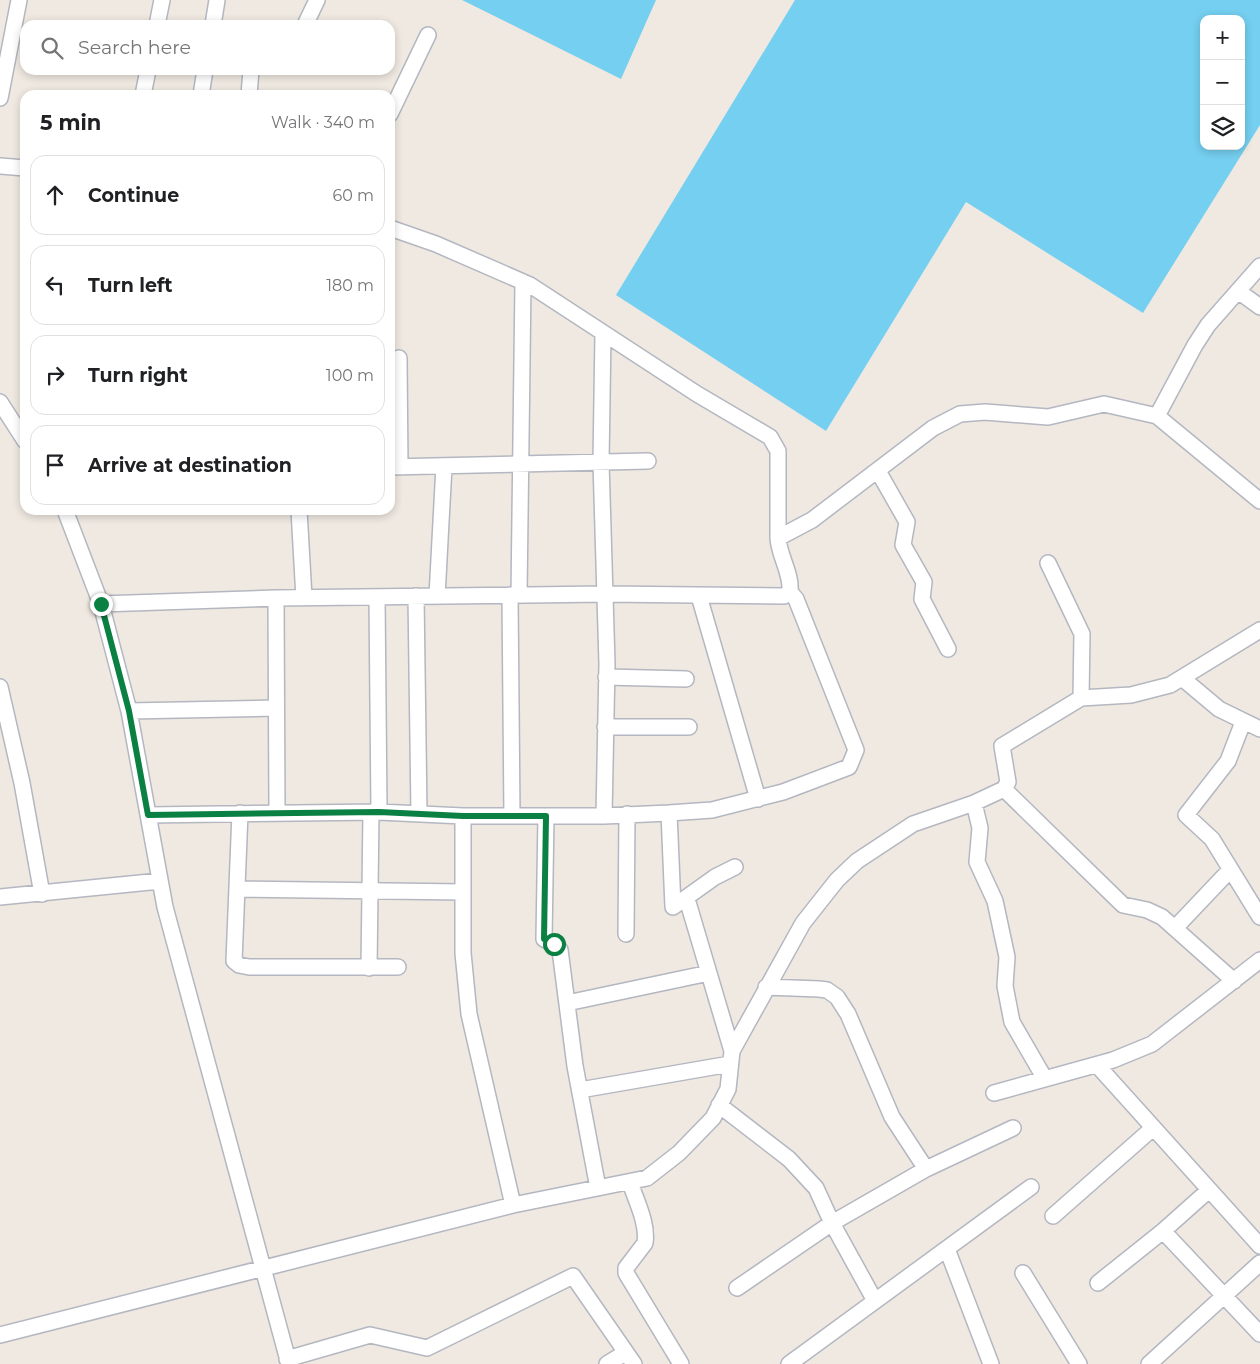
<!DOCTYPE html>
<html lang="en">
<head>
<meta charset="utf-8">
<style>
  body { margin:0; font-family:Montserrat,sans-serif; background:#f2f2f2; color:#202124 }
  .controls { position:absolute; right:15px; top:15px; display:grid; overflow:hidden; border-radius:10px; box-shadow:0 2px 8px #0003 }
  .controls button { width:45px; height:45px; display:grid; place-items:center; padding:0; border:0; border-bottom:1px solid #e0e0e0; background:#fff; color:#202124; font:25px sans-serif }
  .stop { position:absolute; width:15px; height:15px; margin:-11px; border:4px solid #0b8043; border-radius:50%; background:#fff }
  .stop.end { background:#0b8043; border-color:#fff; box-shadow:0 1px 5px #0008 }
  .list { margin:0; padding:0; list-style:none }
  h2 { display:flex; justify-content:space-between; align-items:center; height:65px; margin:0; padding:0 20px; font-size:21px }
  h2 small { font-size:16px; font-weight:400; color:#757577 }
  .list li { display:grid; grid-template-columns:32px 1fr auto; gap:15px; align-items:center; box-sizing:border-box; height:80px; margin:0 10px 10px; padding:0 10px; border:1px solid #e0e0e0; border-radius:15px }
  .list b { display:block; font-size:19px; white-space:nowrap }
  .list em { font-size:16px; font-style:normal; color:#757577 }
  .icon { flex:none; width:28px; height:28px; fill:none; stroke:currentColor; stroke-width:2; stroke-linecap:round; stroke-linejoin:round }
  .map { position:relative; flex:none; width:1260px; height:1364px; overflow:hidden }
  .search { position:absolute; background:#fff; box-shadow:0 2px 8px #0003; left:20px; top:20px; width:375px; height:55px; display:flex; align-items:center; gap:12px; box-sizing:border-box; padding:0 18px; border-radius:15px; color:#757577; font-size:19px }
  .panel { position:absolute; background:#fff; box-shadow:0 2px 8px #0003; left:20px; top:90px; width:375px; height:425px; border-radius:15px }
  .map>svg:first-child { display:block }
</style>
</head>
<body>
<div class="map">
<svg width="1260" height="1364" viewBox="0 0 1260 1364">
  <rect width="100%" height="100%" fill="#efe9e1"/>
  <!-- water -->
  <path fill="#75cff0" fill-rule="evenodd" d="M462 0H656L621 79Z
    M795 0H1260V125L1143 313 966 202 826 431 616 295ZM1204 19H1241V146H1204Z"/>
  <g fill="none" stroke-linecap="round" stroke-linejoin="round">
    <!-- minor casing -->
    <g stroke="#b4b7c1" stroke-width="18">
      <path id="minor" d="M157 25 162 0
        M213 25 217 0
        M305 25 317 0
        M143 95 148 70
        M201 95 205 70
        M249 95 251 70
        M0 98 19 0
        M390 114 428 35
        M0 166 25 168
        M390 228 436 244 530 285 697 394 770 437 778 451V538L812 520 933 428 960 414 985 412 1048 417 1104 404 1157 416 1260 501
        M1238 291 1260 307
        M603 333 601 462 607 664 604 816
        M399 358 400 467
        M0 402 25 441
        M1157 416 1195 345 1208 325 1260 266
        M390 467 648 461
        M878 471 907 522 903 545 924 582 922 599 948 649
        M65 510 101 604 129 711 165 907 289 1364
        M299 510 304 598
        M1048 563 1082 634 1081 698
        M510 595 512 816
        M519 595 523 282
        M416 596 419 814
        M437 596 444 466
        M699 596 758 799
        M377 597 379 812
        M276 598 277 812
        M101 604 276 598 604 594 784 596 790 592C792 574 779 556 778 538
        M606 677 686 679
        M1182 678 1219 709 1260 729
        M0 687 22 783 42 894
        M129 711 276 708
        M1243 722 1228 761 1186 815 1212 839 1260 917
        M605 727H689
        M1004 789 1123 905 1147 910 1162 917 1234 981
        M974 803 980 828 977 862 995 901 1007 957 1005 986 1012 1022 1045 1079
        M240 813 234 961 239 965 249 967H398
        M669 813 712 810 783 792 849 767 856 750 796 599 790 592
        M148 815 379 812 463 816H604L669 813 673 907 715 877 735 867
        M463 816V953L469 1014 513 1205
        M546 816 544 939 557 946 560 950 575 1066 598 1188
        M237 889 463 892
        M0 897 160 881
        M687 899 732 1051
        M1175 928 1230 870
        M626 934 627 814
        M369 968 371 812
        M766 987 819 989 827 990 837 997 848 1014 892 1117 926 1169
        M567 1003 709 973
        M1097 1065 1260 1246
        M580 1090 730 1064
        M994 1093 1113 1060 1152 1044 1260 960
        M719 1105 789 1159 816 1188 832 1223 875 1301
        M630 1182C636 1201 648 1223 645 1243L626 1268V1273L681 1364
        M1053 1216 1153 1128
        M1163 1231 1260 1334
        M947 1249 991 1364
        M1023 1273 1079 1364
        M1098 1283 1163 1231 1209 1190
        M737 1288 832 1223 926 1169 1013 1128
        M0 1335 513 1205 647 1178 679 1153 713 1118 728 1089 732 1051 803 923 837 880 857 861 913 824 974 803 1004 789 1008 782 1002 746 1081 698 1131 695 1170 685 1260 630
        M287 1359 370 1335 427 1348 573 1276 634 1364
        M607 1364 625 1353
        M789 1364 1031 1187
        M1149 1364 1260 1263"/>
    </g>
    <!-- minor -->
    <use href="#minor" stroke="#fff" stroke-width="15"/>
  </g>
  <g fill="none" stroke-linecap="round" stroke-linejoin="round">
    <!-- route -->
    <path stroke="#0b8043" stroke-width="6" d="M101 604 129 711 148 815 379 812 463 816H546L544 939 554 944"/>
  </g>
</svg>
<div class="controls">
<button>+</button>
<button>−</button>
<button><svg class="icon" aria-label="layers" viewBox="0 0 24 24"><path d="M12 4l9 5-9 5-9-5zM3 14l9 5 9-5"/></svg></button>
</div>
<div class="stop" style="left:554px;top:944px"></div>
<div class="stop end" style="left:101px;top:604px"></div>
<div class="search"><svg class="icon" aria-label="search" viewBox="0 0 24 24"><circle cx="10" cy="10" r="6"/><path d="M15 15l6 6"/></svg>Search here</div>
<section class="panel">
<h2>5 min<small>Walk · 340 m</small></h2>
<ul class="list">
<li><svg class="icon" aria-label="ahead" viewBox="0 0 24 24"><path d="M12 20V5M6 11l6-6 6 6"/></svg><div><b>Continue</b></div><em>60 m</em></li>
<li><svg class="icon" aria-label="left" viewBox="0 0 24 24"><path d="M17 20v-9H6M10 6l-5 5 5 5"/></svg><div><b>Turn left</b></div><em>180 m</em></li>
<li><svg class="icon" aria-label="right" viewBox="0 0 24 24"><path d="M7 20v-9h11M14 6l5 5-5 5"/></svg><div><b>Turn right</b></div><em>100 m</em></li>
<li><svg class="icon" aria-label="arrive" viewBox="0 0 24 24"><path d="M6 21V4h12l-3 4 3 4H6"/></svg><div><b>Arrive at destination</b></div></li>
</ul>
</section>
</div>
</body>
</html>
